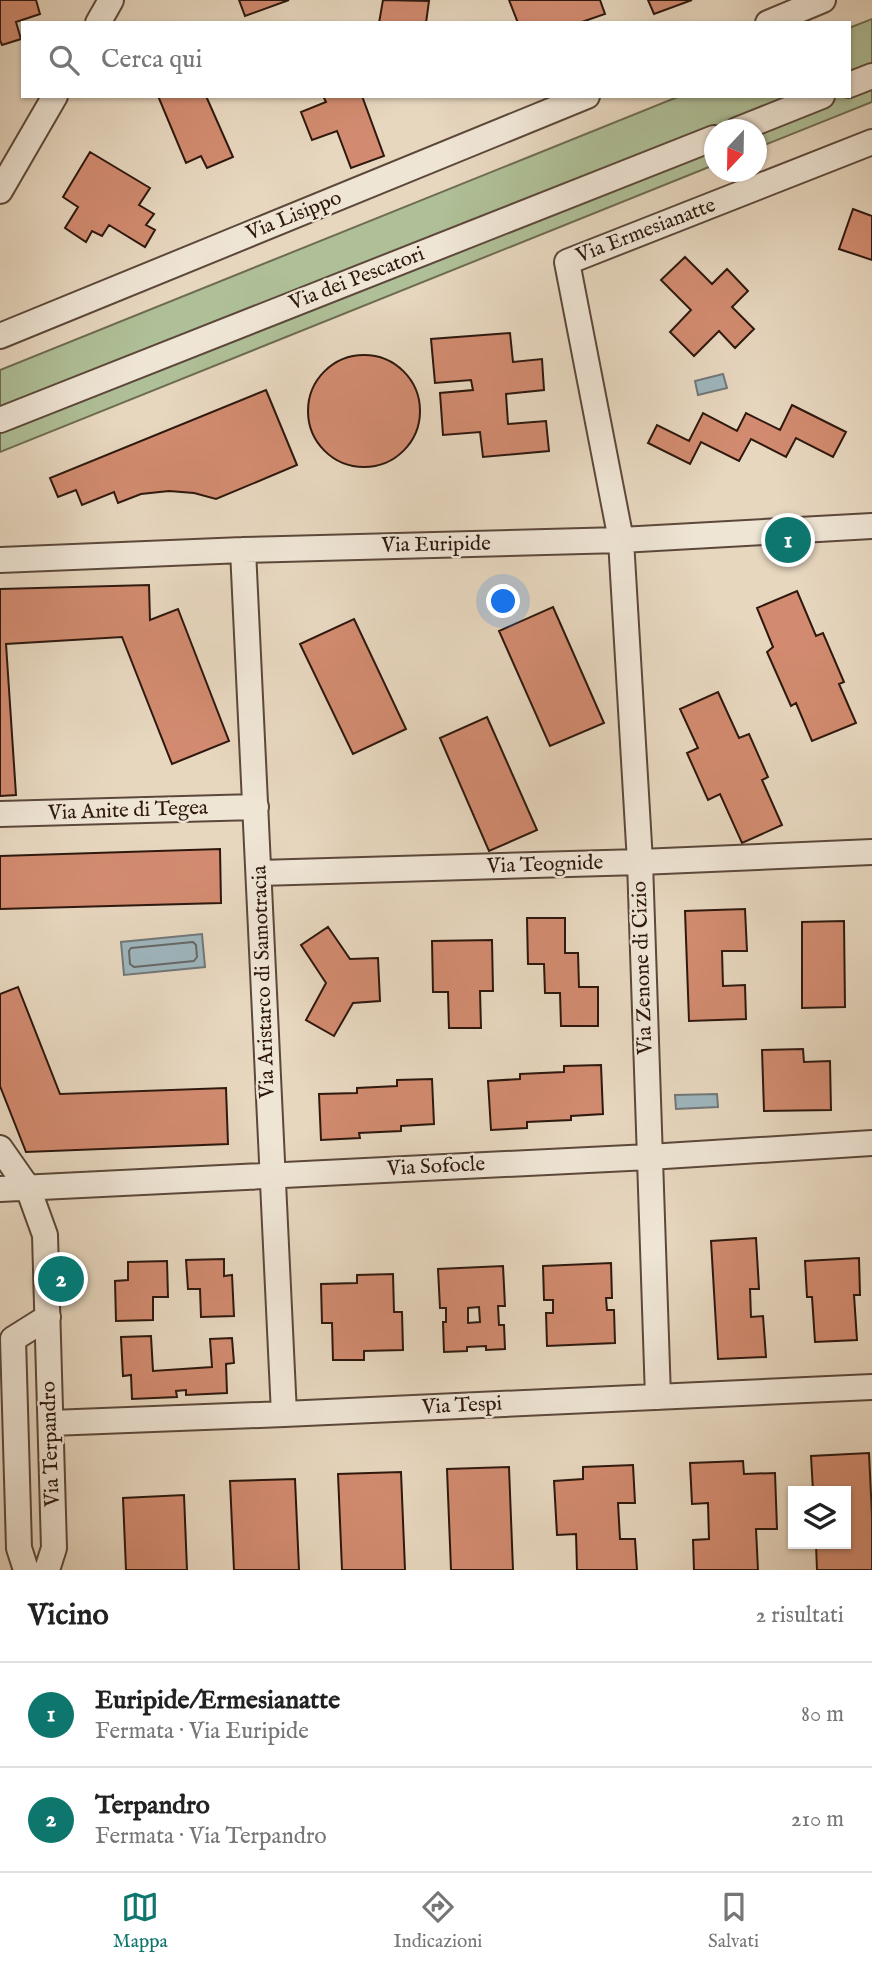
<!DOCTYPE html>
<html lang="it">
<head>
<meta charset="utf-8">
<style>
  body { margin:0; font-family:"IM FELL English",serif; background:#f2f2f2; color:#222 }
  .controls { position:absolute; right:21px; bottom:21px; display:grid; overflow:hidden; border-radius:0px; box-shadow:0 2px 5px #0004 }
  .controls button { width:63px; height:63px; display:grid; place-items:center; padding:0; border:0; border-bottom:2px solid #e0e0e0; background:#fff; color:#222; font:35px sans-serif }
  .compass { position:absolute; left:704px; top:119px; width:63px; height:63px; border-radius:50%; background:#fff; box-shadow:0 2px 5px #0004; rotate:202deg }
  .you { position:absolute; left:504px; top:602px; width:24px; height:24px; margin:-18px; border:5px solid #fff; border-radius:50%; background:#1a73e8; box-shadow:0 0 0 10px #1a73e833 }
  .badge { display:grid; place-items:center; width:46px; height:46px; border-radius:50%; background:#0f766e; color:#fff; font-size:23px; font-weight:700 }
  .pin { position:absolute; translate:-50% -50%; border:4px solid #fff; box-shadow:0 2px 7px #0006 }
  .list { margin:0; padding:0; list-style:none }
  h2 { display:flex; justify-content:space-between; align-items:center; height:91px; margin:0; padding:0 28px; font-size:30px }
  h2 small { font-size:23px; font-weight:400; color:#767676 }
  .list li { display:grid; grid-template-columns:46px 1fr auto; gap:21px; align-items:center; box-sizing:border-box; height:105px; padding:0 28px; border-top:2px solid #e0e0e0 }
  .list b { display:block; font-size:26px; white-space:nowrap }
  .list p { margin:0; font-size:23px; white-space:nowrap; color:#767676 }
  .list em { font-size:23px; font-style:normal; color:#767676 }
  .icon { flex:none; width:38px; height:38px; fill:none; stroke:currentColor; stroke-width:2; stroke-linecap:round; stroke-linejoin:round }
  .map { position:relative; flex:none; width:872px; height:1570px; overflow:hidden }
  .search { position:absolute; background:#fff; box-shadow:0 2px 5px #0004; left:21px; right:21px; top:21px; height:77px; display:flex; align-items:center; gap:18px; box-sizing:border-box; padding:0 24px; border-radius:0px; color:#767676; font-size:26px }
  .sheet { height:301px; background:#fff }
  nav { display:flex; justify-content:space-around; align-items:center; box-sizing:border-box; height:98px; border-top:2px solid #e0e0e0; background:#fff; font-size:19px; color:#767676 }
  nav a { display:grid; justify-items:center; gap:4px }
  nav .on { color:#0f766e }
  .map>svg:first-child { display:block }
</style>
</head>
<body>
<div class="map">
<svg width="872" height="1570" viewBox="0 0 872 1570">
  <rect width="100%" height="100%" fill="#e7d7bf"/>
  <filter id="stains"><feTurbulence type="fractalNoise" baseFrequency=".00286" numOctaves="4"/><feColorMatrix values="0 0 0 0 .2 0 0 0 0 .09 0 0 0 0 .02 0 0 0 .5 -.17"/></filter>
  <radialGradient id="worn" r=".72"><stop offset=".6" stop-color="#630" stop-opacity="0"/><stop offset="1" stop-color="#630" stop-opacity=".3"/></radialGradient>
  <!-- green -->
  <path fill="#afbf97" stroke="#6e6c52" stroke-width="2" d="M872 19V102L757 148 756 130H714V165L0 452V370L680 96H849V28Z"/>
  <!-- water -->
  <path fill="#9eb6be" stroke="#717778" stroke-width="2" d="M723 374 727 388 698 395 695 381Z
    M202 934 205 967 124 975 121 942Z
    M717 1094 718 1107 676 1109 675 1095Z"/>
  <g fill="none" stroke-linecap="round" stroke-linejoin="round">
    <!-- shore -->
    <path stroke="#666766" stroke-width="2" d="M193 942 196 945 197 957 194 961 134 967 130 964 129 951 131 948Z"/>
  </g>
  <!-- building -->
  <path fill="#d28b70" stroke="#2e180e" stroke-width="2" fill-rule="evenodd" d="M0 0H36L40 14 16 22 21 39 2 45 0 40Z
    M239 0H289L245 16Z
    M383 0 429 1 426 23H379Z
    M509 0H600L605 14 579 23H518Z
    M648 0H692L654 14Z
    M158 96H206L233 157 207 168 201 156 186 163Z
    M323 96H362L384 156 351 168 337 131 312 140 301 112 326 102Z
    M90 152 150 188 139 205 154 214 146 225 155 230 145 247 109 225 102 236 92 231 86 242 65 228 78 207 63 197Z
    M853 209 872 216V260L839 249Z
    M685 257 712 284 727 269 748 291 732 307 754 329 735 348 719 331 694 356 670 332 691 310 661 280Z
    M510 333 513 362 542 359 544 390 506 394 508 424 546 421 549 451 483 457 480 432 443 435 440 393 473 390 471 380 435 383 431 339Z
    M308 411a56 56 0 1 1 112 0a56 56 0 1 1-112 0Z
    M266 390 297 465 216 499 194 493 169 491 141 494 118 503 114 492 82 505 76 490 58 497 50 478Z
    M792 405 846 432 833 457 796 438 786 457 751 439 739 461 701 442 690 464 648 443 657 425 689 441 703 413 737 431 746 413 780 430Z
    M149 585 150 620 178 609 229 741 172 764 122 637 6 644 16 795 0 796V589Z
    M797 591 816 636 823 633 844 682 839 684 856 723 812 741 796 703 791 706 767 652 773 647 757 608Z
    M553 607 604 723 550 746 499 631Z
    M354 619 406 729 353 754 300 644Z
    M718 692 739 738 749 734 768 777 762 780 782 825 742 843 720 794 708 800 687 753 698 748 680 709Z
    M487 717 537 830 489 851 440 738Z
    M220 849 221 903 0 909V856Z
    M745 909 747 951H722L723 986 745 985 746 1019 689 1021 685 911Z
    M527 918H565V953H578L579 987H598V1026H561L560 993H545L544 964H528Z
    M844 921 845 1007 802 1008V922Z
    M328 927 350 959 378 958 380 1001 353 1003 334 1036 306 1020 326 983 301 945Z
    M492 940 493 991H480L481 1028H449L448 992H433L432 941Z
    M18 987 60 1094 226 1088 228 1144 26 1152 0 1086V994Z
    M803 1049 804 1062 830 1061 831 1110 764 1111 762 1050Z
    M601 1065 603 1114 571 1116V1120L527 1122V1128L491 1130 488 1081 520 1079V1074L564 1072V1066Z
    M432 1079 434 1124 401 1126V1131L359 1133 360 1138 321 1140 319 1094 357 1093V1088L397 1086V1080Z
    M756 1238 759 1289H750L751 1317 763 1316 766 1357 718 1359 711 1241Z
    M859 1258 860 1295H854L857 1340 815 1342 812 1297H807L805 1261Z
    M224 1259V1276L232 1275 234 1316 201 1317 200 1289H188L186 1260Z
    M167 1261 168 1297H153V1320L116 1321 115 1281 128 1280V1262Z
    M611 1263 612 1298H606L607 1310H614L615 1343 547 1346 546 1313H553V1300H544L543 1266Z
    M503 1266 505 1306H498L499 1325H504L505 1349 486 1350V1346L467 1347V1351L444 1352 443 1322H446V1308H440L438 1269ZM479 1307 480 1322 468 1323V1308Z
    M393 1274 394 1312H402L403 1350 364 1351V1360H333L332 1323H322L321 1284 357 1283V1275Z
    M151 1336 153 1371 212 1367 210 1339 232 1338 234 1363 226 1364 227 1393 186 1395V1390L176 1391 177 1397 132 1399 131 1375 123 1376 121 1337Z
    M869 1453 872 1516V1570H817L816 1544H846V1491H813L811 1456Z
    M743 1461 744 1474 775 1473 777 1529H756L758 1570H694L693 1540 709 1539 708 1503 692 1504 690 1463Z
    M633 1465 635 1503H618L620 1539H635L637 1570H577L576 1534 557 1535 554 1481 583 1479V1467Z
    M509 1467 513 1570H451L447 1469Z
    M401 1472 405 1570H342L338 1474Z
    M295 1479 299 1570H234L230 1481Z
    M184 1495 187 1570H126L123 1498Z"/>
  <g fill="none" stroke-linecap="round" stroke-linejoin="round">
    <!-- minor casing -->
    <g stroke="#5c483a" stroke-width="28">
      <path id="minor" d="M98 23 111 0
        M768 23 823 0
        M849 85 872 76
        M737 130 822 96
        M0 191 55 96
        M0 336 587 96
        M0 420 714 138
        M243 550 284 1414
        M0 560 243 550 621 540 872 526
        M0 814 256 807
        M259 873 640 862 872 852
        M0 1148 28 1188 45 1235 54 1548 47 1570
        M0 1189 649 1157 872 1143
        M658 1397 640 862 621 540 567 262 872 142
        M51 1423 284 1414 872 1387
        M26 1570 19 1548 13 1339 48 1317"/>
    </g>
    <!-- minor -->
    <use href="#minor" stroke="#efe5d5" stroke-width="24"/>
  </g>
  <g text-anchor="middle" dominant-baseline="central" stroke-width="5" stroke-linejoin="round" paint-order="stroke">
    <!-- street labels -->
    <g font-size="21" fill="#2e180e" stroke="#efe5d5">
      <text transform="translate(294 216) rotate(-22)">Via Lisippo</text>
      <text transform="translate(646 231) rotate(-21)">Via Ermesianatte</text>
      <text transform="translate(357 279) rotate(-21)">Via dei Pescatori</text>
      <text transform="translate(436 545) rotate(-1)">Via Euripide</text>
      <text transform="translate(128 811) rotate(-2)">Via Anite di Tegea</text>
      <text transform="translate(545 865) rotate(-2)">Via Teognide</text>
      <text transform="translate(643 968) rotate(-92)">Via Zenone di Cizio</text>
      <text transform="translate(264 982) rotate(-92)">Via Aristarco di Samotracia</text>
      <text transform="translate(436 1167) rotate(-3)">Via Sofocle</text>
      <text transform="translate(462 1406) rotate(-3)">Via Tespi</text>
      <text transform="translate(51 1444) rotate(-92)">Via Terpandro</text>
    </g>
  </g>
  <rect width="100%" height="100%" filter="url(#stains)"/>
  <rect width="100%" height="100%" fill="url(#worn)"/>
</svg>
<div class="controls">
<button><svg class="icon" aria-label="layers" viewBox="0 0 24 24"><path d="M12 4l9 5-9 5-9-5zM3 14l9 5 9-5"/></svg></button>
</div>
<svg class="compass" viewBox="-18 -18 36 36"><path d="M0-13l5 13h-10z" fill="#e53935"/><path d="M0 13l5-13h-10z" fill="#767676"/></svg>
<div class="you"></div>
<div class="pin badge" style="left:788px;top:540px">1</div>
<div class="pin badge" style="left:61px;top:1279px">2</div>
<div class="search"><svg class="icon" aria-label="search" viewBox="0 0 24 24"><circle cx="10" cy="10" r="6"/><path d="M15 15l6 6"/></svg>Cerca qui</div>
</div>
<section class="sheet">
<h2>Vicino<small>2 risultati</small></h2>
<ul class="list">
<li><span class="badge">1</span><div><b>Euripide/Ermesianatte</b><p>Fermata · Via Euripide</p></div><em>80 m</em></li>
<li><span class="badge">2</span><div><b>Terpandro</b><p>Fermata · Via Terpandro</p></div><em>210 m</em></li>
</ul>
</section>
<nav>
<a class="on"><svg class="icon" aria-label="map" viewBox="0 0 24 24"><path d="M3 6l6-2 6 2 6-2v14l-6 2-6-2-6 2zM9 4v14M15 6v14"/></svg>Mappa</a>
<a><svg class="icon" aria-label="directions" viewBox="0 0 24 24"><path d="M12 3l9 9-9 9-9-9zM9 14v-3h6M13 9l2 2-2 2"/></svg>Indicazioni</a>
<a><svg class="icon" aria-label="saved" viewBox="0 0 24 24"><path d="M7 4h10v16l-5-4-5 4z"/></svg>Salvati</a>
</nav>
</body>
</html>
